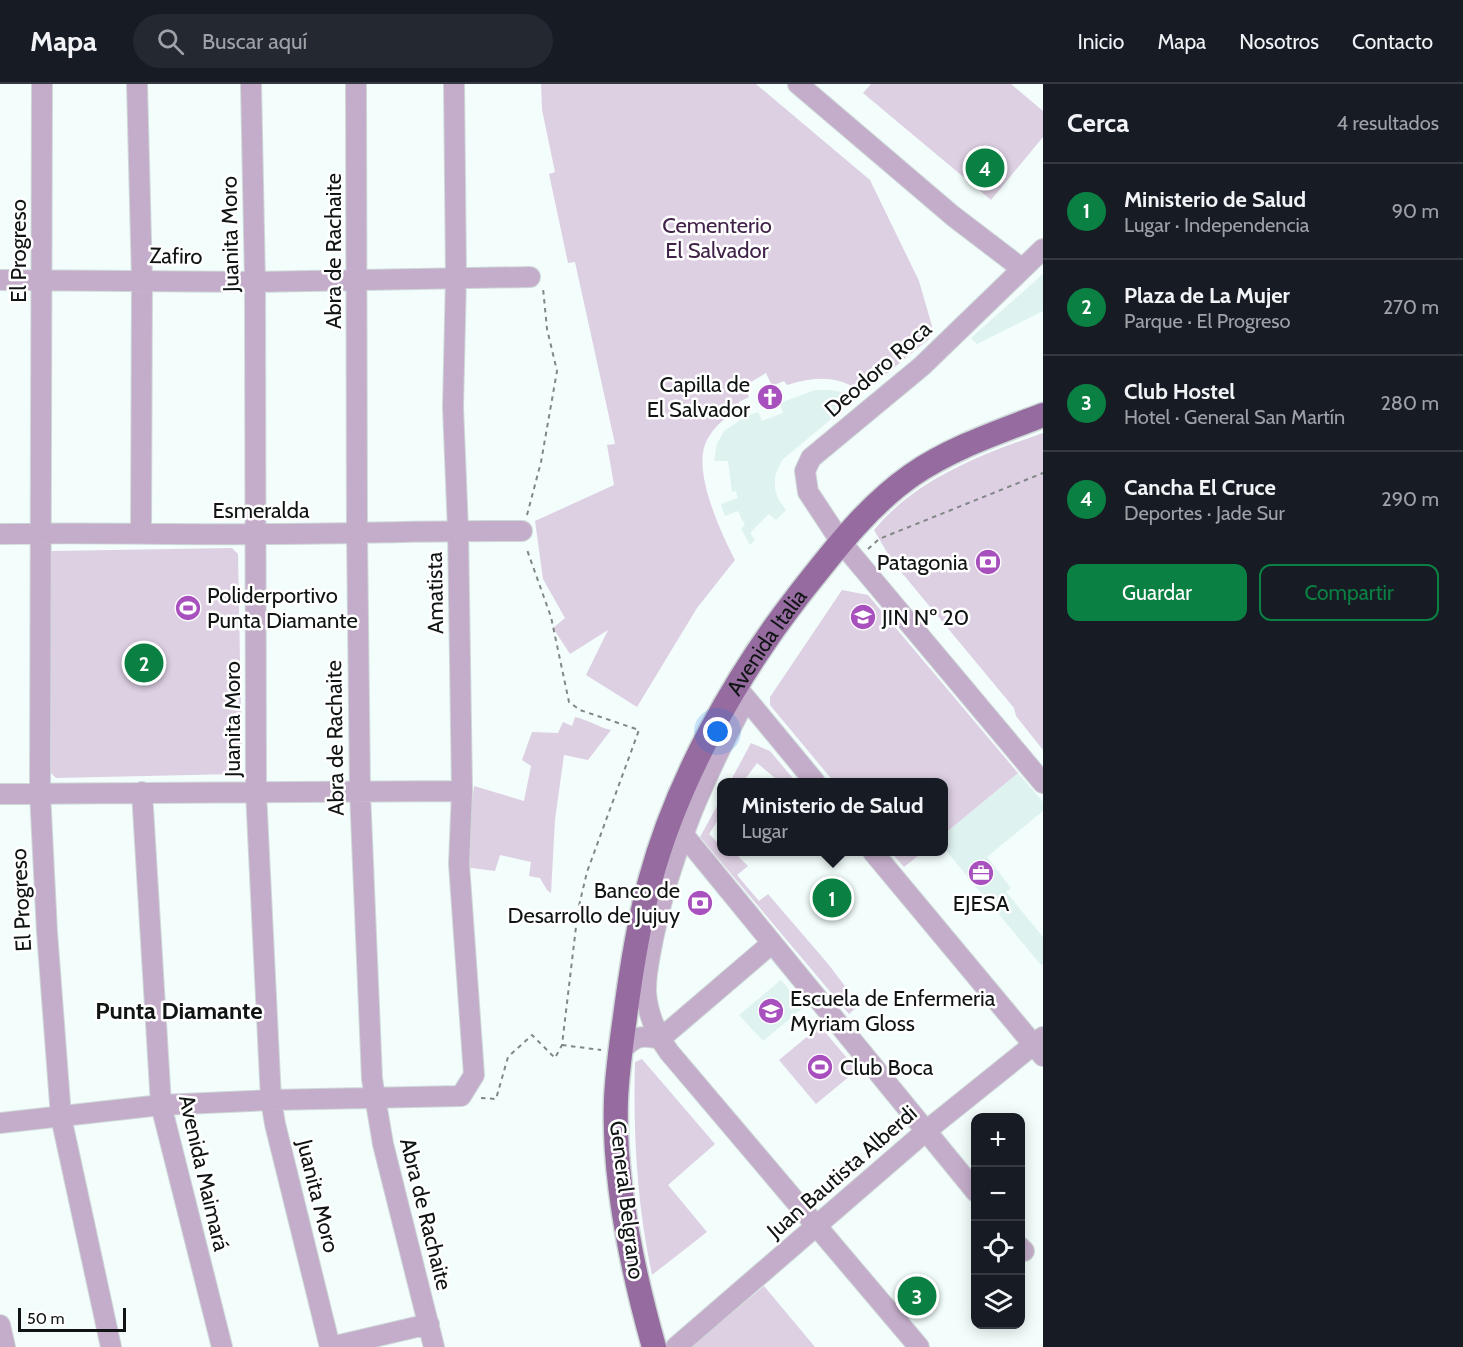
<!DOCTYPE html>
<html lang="es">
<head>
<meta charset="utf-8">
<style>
  body { margin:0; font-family:Cabin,sans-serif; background:#242831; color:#f1f3f6 }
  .controls { position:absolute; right:18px; bottom:18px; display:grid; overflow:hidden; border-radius:12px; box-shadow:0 3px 15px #0003 }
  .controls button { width:54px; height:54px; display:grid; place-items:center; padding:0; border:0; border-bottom:2px solid #363941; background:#171b24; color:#f1f3f6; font:30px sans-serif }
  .scale { position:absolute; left:18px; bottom:15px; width:108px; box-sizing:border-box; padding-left:6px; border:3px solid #111414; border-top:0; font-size:16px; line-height:21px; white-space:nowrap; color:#111414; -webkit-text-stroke:4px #fff; paint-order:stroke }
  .you { position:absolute; left:718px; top:648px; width:21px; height:21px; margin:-15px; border:4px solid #fff; border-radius:50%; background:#1a73e8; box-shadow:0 0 0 9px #1a73e833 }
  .badge { display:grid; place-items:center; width:39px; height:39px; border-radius:50%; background:#0b8043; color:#fff; font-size:20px; font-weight:700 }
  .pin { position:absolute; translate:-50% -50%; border:3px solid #fff; box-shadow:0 2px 6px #0006 }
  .popup { position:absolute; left:717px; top:694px; width:231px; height:78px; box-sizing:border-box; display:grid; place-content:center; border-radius:12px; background:#171b24; filter:drop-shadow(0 2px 4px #0005); font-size:20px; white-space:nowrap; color:#9ea1a6 }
  .popup b { font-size:22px; color:#f1f3f6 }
  .popup::after { content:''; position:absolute; left:50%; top:100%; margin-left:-12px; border:12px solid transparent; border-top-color:#171b24 }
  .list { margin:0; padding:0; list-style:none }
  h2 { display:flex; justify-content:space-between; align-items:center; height:78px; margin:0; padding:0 24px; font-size:26px }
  h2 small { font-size:20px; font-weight:400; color:#9ea1a6 }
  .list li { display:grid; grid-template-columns:39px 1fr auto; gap:18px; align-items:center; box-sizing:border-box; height:96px; padding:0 24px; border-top:2px solid #363941 }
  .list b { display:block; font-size:22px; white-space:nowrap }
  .list p { margin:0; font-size:20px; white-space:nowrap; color:#9ea1a6 }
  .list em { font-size:20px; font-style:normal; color:#9ea1a6 }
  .actions { display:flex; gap:12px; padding:18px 24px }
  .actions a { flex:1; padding:14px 0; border:2px solid #0b8043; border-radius:12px; text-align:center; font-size:21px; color:#0b8043 }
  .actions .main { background:#0b8043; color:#fff }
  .icon { flex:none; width:33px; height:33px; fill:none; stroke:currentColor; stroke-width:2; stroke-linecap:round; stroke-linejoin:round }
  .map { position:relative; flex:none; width:1043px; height:1263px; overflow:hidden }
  header { display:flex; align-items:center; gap:36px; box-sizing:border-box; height:84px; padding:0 30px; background:#171b24; border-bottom:2px solid #363941 }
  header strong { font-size:28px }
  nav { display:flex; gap:33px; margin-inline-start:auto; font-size:21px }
  .search { width:420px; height:54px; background:#242831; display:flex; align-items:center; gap:15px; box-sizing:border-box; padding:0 21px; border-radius:33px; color:#9ea1a6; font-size:22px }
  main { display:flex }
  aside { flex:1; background:#171b24 }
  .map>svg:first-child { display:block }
</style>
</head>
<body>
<header>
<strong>Mapa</strong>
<div class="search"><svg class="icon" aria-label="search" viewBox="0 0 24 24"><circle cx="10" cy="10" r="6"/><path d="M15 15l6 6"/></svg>Buscar aquí</div>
<nav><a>Inicio</a><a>Mapa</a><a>Nosotros</a><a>Contacto</a></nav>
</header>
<main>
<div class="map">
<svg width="1043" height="1263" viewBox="0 0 1043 1263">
  <rect width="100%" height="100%" fill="#f2fdfc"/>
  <!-- built -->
  <path fill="#def2f0" d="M1043 190V227L977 260 971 254Z
    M815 306H830L841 308 854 316 782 376 775 392V405L778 415 786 426 776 436 769 430 750 449 755 456 750 461 741 444 745 442 738 427 725 432 724 430 721 420 738 414 736 407 732 408 728 377H714L717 360 724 347 745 333 758 328 762 337 783 329 780 319Z
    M1018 689 1043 718V727L987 773 1011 804 1006 808 1043 853V880L1041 881 943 763V751Z
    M781 896 804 923 763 957 739 931Z"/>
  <!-- green -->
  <path fill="#ded0e3" d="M541 0H756L870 96 919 197 932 242 929 255 863 309C839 291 814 292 787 301L784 297 772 302 766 289 744 302 749 313 739 318 741 325C728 331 714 342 707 356 691 385 721 449 735 476L697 524 637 623 586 591 608 546 570 570 553 544 565 534 543 495 535 437 614 401 607 361 615 360 575 178 568 179 549 90 555 88 542 26Z
    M871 0H1011L1043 27V53L991 116 863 9Z
    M1043 349V666L1016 632 1014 624 892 477 874 446C916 395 982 370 1043 349Z
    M232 464 238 470 242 684 236 690 56 694 50 688 46 473 52 467Z
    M842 506 868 511 1018 689 943 751V698H834L770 621V613Z
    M575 633C589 636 598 643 611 646L588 676 564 671 555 736 551 809 547 806 540 794 529 792 531 778 500 771 495 787 464 783 474 702 524 717 531 682 522 676 532 648 558 649 563 638 572 642Z
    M751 659 770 667 796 698H780L757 679 743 698H730Z
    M721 715V731L709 750 721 762V768H734L748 782 737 791 759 817 768 810 829 881 859 921 849 930 700 753Z
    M891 768H923L904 783Z
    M820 942 857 986 816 1020 779 976Z
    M642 975 715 1060 668 1101 707 1148 652 1191C637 1120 633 1051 635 978Z
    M764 1202 815 1263H691Z"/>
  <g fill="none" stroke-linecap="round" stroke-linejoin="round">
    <!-- minor casing -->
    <g stroke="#ced8d7" stroke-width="22">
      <path id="minor" d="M42 0 40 709 47 848 61 1033 111 1263
        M137 0 142 196 141 449
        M251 0 255 198 256 708 271 1016 275 1040 330 1263
        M356 0 357 449 360 708 372 995 383 1060 434 1263
        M798 0 953 132 1021 184
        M1043 165 922 282 811 374 805 387 808 408 841 458 1043 699
        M0 196 255 198 530 193
        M0 450C86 448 172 451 259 450 347 450 434 446 522 447
        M739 606 815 698
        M746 615C705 691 670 770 653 855 650 872 645 891 646 909 648 931 656 950 669 968L919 1263
        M142 708 161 1021 222 1263
        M0 710 462 707
        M683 750 976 1108
        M873 768 1043 972
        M660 955 771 860
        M620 968C634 953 639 950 660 955
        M0 1039 161 1021 271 1016 461 1012 474 991 459 780 462 707 458 446 453 323 456 193 454 0
        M1020 1163 1024 1167
        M0 1241 5 1263
        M331 1263 429 1240
        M676 1263 926 1047 1043 953"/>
    </g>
    <!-- major casing -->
    <g stroke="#ced8d7" stroke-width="27">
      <g id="major">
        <path id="s1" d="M654 1263C632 1185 613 1097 616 1016 617 989 621 961 625 933 631 887 638 842 650 797 677 697 735 593 798 512 832 469 866 423 912 391 951 364 999 348 1043 331"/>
      </g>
    </g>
    <!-- path -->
    <path stroke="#808786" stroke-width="2" stroke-dasharray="4.5 4.5" stroke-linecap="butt" d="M527 431 541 378 557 287 547 245 543 204
      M868 465 879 455 1043 389
      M562 961 601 966
      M481 1014 496 1015 508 973 532 951 555 974 562 961 578 826 587 788 639 646 580 626 569 618 551 533 526 463"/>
    <!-- minor -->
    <use href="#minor" stroke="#c4adca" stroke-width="20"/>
    <!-- major -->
    <use href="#major" stroke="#956ba0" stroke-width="24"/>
  </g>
  <!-- icons -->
  <defs>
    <g id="church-disc" transform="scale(1.35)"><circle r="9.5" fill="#a750be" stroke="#fff"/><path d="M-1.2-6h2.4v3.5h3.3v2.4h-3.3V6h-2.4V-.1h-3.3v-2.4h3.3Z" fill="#fff"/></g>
    <g id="bank-disc" transform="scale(1.35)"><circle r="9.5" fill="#a750be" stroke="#fff"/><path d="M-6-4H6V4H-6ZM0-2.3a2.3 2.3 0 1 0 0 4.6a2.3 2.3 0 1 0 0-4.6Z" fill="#fff"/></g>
    <g id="stadium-disc" transform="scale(1.35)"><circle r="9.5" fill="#a750be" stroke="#fff"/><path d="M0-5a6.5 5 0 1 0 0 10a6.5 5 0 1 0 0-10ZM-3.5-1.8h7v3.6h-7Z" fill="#fff"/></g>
    <g id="school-disc" transform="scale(1.35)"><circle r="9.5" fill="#a750be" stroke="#fff"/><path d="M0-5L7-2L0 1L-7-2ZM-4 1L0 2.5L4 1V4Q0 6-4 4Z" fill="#fff"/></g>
    <g id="office-disc" transform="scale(1.35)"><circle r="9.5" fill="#a750be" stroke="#fff"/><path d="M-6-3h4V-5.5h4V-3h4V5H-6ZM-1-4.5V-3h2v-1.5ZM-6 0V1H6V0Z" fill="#fff"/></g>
    <g id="university-disc" transform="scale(1.35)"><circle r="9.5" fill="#a750be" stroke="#fff"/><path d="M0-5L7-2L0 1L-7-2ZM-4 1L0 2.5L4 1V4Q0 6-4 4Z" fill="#fff"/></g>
  </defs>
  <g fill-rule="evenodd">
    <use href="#church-disc" x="770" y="313"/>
    <use href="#bank-disc" x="988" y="478"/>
    <use href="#stadium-disc" x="188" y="524"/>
    <use href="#school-disc" x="863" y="533"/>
    <use href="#office-disc" x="981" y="789"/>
    <use href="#bank-disc" x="700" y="819"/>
    <use href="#university-disc" x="771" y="927"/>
    <use href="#stadium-disc" x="820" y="983"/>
  </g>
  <g text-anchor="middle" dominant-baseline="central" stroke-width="5" stroke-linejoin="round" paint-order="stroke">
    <!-- park labels -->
    <g font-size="22" fill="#412249" stroke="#fff">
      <text x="717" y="141">Cementerio<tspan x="717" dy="25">El Salvador</tspan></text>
    </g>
    <!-- street labels -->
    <g font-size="22" fill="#111414" stroke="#fff">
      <text transform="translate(230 150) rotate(-91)">Juanita Moro</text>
      <text transform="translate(18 167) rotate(-90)">El Progreso</text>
      <text transform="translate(333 167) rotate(-90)">Abra de Rachaite</text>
      <text transform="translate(176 172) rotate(1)">Zafiro</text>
      <text transform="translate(878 285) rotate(-41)">Deodoro Roca</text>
      <text x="261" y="426">Esmeralda</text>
      <text transform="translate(435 509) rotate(-91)">Amatista</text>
      <text stroke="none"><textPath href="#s1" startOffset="740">Avenida Italia</textPath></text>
      <text transform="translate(232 635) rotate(-90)">Juanita Moro</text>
      <text transform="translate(335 654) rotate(-91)">Abra de Rachaite</text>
      <text transform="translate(21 816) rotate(-93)">El Progreso</text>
      <text transform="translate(842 1088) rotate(-41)">Juan Bautista Alberdi</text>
      <text transform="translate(204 1089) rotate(77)">Avenida Maimará</text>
      <text transform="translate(318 1112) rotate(76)">Juanita Moro</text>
      <text transform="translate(627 1116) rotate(83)">General Belgrano</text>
      <text transform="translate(426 1130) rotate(76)">Abra de Rachaite</text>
    </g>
    <!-- poi labels -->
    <g font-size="22" fill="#111414" stroke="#fff" text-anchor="start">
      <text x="750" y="300" text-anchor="end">Capilla de<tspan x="750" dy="25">El Salvador</tspan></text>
      <text x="968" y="478" text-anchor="end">Patagonia</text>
      <text x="207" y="511">Poliderportivo<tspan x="207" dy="25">Punta Diamante</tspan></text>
      <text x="882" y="533">JIN Nº 20</text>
      <text x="680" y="806" text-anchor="end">Banco de<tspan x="680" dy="25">Desarrollo de Jujuy</tspan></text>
      <text x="981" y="819" text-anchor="middle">EJESA</text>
      <text x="790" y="914">Escuela de Enfermeria<tspan x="790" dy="25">Myriam Gloss</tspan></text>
      <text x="840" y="983">Club Boca</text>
    </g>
    <!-- neighbourhood labels -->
    <g font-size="24" font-weight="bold" fill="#111414" stroke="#fff">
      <text x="179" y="926">Punta Diamante</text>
    </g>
  </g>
</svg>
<div class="controls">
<button>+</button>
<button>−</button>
<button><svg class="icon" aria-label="locate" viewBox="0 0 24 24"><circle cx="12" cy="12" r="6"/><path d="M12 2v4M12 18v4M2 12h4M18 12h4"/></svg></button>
<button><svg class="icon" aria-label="layers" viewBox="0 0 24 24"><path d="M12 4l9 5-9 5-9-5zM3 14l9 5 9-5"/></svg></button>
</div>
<div class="scale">50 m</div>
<div class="you"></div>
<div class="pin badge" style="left:832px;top:814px">1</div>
<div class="popup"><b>Ministerio de Salud</b>Lugar</div>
<div class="pin badge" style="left:144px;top:579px">2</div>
<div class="pin badge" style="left:917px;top:1212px">3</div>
<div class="pin badge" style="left:985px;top:84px">4</div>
</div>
<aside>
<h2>Cerca<small>4 resultados</small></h2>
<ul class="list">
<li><span class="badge">1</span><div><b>Ministerio de Salud</b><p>Lugar · Independencia</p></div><em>90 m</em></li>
<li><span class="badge">2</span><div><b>Plaza de La Mujer</b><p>Parque · El Progreso</p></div><em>270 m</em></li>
<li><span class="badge">3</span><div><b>Club Hostel</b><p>Hotel · General San Martín</p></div><em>280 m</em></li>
<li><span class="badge">4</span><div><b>Cancha El Cruce</b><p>Deportes · Jade Sur</p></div><em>290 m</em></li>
</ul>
<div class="actions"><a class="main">Guardar</a><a>Compartir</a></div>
</aside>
</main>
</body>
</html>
